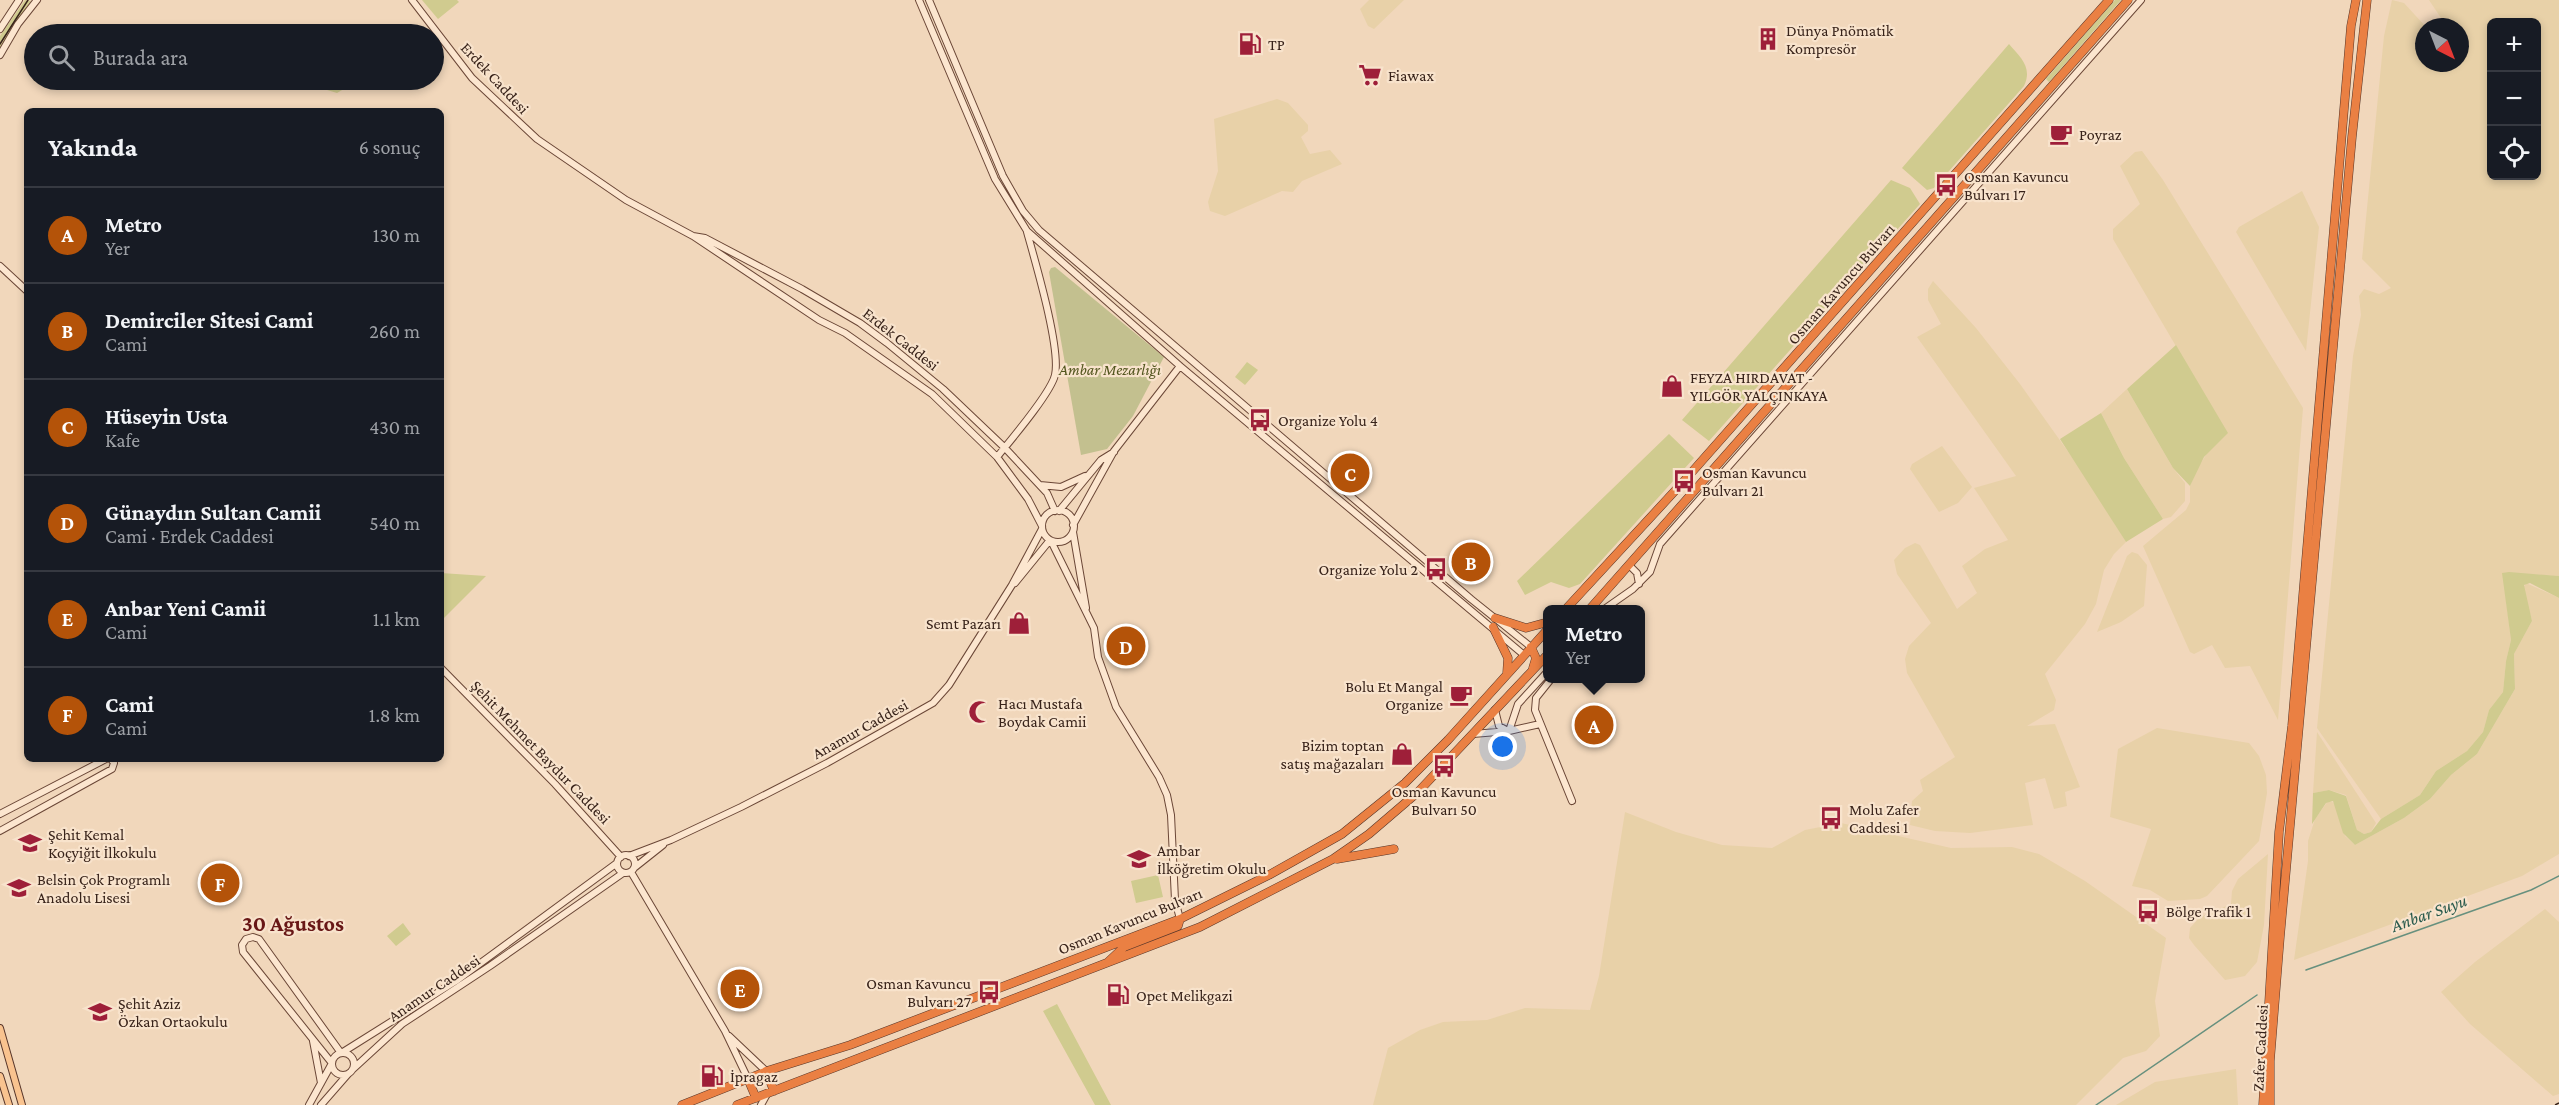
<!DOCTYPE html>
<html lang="tr">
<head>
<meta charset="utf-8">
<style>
  body { margin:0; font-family:"Crimson Pro",serif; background:#20242c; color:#f1f3f6 }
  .controls { position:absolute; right:18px; top:18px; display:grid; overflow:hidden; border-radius:9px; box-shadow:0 3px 9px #0003 }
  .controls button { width:54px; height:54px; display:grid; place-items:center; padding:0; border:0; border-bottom:2px solid #363941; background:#171b24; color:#f1f3f6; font:30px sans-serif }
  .compass { position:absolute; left:2415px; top:18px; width:54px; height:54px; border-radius:50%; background:#171b24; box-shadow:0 3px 9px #0003; rotate:138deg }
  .you { position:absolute; left:1503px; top:747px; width:21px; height:21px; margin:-15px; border:4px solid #fff; border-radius:50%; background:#1a73e8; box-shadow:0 0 0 9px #1a73e833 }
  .badge { display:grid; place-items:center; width:39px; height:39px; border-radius:50%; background:#b45309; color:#fff; font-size:20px; font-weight:700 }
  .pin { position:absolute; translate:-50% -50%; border:3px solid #fff; box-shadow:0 2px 6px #0006 }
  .popup { position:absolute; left:1543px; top:605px; width:102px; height:78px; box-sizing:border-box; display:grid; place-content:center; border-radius:9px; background:#171b24; filter:drop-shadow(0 2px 4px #0005); font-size:20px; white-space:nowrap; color:#9ea1a6 }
  .popup b { font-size:22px; color:#f1f3f6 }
  .popup::after { content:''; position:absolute; left:50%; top:100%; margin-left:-12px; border:12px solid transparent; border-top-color:#171b24 }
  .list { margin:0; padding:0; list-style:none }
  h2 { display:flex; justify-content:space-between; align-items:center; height:78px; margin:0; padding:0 24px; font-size:26px }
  h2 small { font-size:20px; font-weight:400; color:#9ea1a6 }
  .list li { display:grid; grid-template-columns:39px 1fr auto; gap:18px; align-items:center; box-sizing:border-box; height:96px; padding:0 24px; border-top:2px solid #363941 }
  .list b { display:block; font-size:22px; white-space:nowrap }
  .list p { margin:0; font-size:20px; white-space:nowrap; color:#9ea1a6 }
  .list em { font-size:20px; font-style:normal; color:#9ea1a6 }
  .icon { flex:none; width:33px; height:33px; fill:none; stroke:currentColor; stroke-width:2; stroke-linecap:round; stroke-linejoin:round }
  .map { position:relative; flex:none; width:2559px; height:1105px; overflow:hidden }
  .search { position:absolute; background:#171b24; box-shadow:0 3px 9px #0003; left:24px; top:24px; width:420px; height:66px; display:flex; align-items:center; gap:15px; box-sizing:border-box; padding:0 21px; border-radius:33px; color:#9ea1a6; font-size:22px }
  .panel { position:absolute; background:#171b24; box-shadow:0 3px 9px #0003; left:24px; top:108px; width:420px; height:654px; border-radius:9px }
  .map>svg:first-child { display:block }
</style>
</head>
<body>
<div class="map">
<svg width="2559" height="1105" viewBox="0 0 2559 1105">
  <rect width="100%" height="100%" fill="#f1d7bb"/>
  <!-- farmland -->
  <path fill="#e8d1a8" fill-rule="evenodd" d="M1369 0H1404L1374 29 1368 26 1360 9Z
    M2392 0 2404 3 2426 27 2424 63H2460V27H2447L2429 0H2559V576L2503 573 2511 640 2506 661 2503 692 2489 710 2483 732 2467 751 2436 771 2420 795 2381 819 2317 728 2353 356 2361 315 2359 296 2364 289 2379 294 2391 288 2362 259 2384 36ZM2492 22H2536V176H2492Z
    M1277 99 1288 103 1308 125V131L1301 137 1310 154 1330 150 1342 164 1302 181 1293 192 1282 191 1225 216 1210 211 1208 202 1218 171 1214 119Z
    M2142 151 2163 180 2303 408 2278 720 2250 666 2225 668 2212 645 2194 654 2190 652 2143 546 2186 510 2190 502V486L2196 471 2209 450 2227 433 2113 239V229L2140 204 2120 166 2135 152Z
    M2302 191 2319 227 2306 351 2236 232 2239 227Z
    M1933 281 1976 328 2020 384 2086 477 2126 542 2114 554 2104 570 2096 604 2085 624 2045 674 2056 700 2054 710 2027 726 2055 724 2080 787 2065 792 2067 806 2054 809 2045 778 2025 783 2033 825 1970 833 1935 831 1910 825 1912 801 1923 791 1920 780 1955 757 1907 673 1905 659 1909 646 1931 623 1897 574 1894 560 1905 548 1915 543 1920 545 1957 609 1977 593 1962 566 1985 549 2008 540 1974 488 2016 476 1917 337 1941 324 1928 300V289Z
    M2127 389 2173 468 2185 483V501L2171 517 2163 519 2124 458 2101 413Z
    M1942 446 1972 487 1958 503 1939 512 1910 469 1912 464Z
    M2132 552 2138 554 2147 565 2144 606 2121 622 2097 632 2127 556Z
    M2526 583 2559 598V854L2522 876 2294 960 2308 861V841L2315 819 2328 801 2335 803 2345 836 2355 845 2404 818 2430 799 2451 775 2477 754 2515 689 2514 654 2532 621 2523 588Z
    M2157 728 2249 743 2259 756 2266 775 2267 793 2259 841 2207 896 2200 899 2168 901 2150 890 2132 886 2151 829 2110 817 2118 749Z
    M2317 732 2376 823 2371 832 2364 834 2357 830 2346 795 2329 790 2313 793Z
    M1625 812 1676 832 1722 845 1772 848 1805 830 1841 823 1951 848 2012 847 2039 854 2085 881 2166 938 2155 1001 2160 1036 2146 1051 2123 1058 2076 1105H1373L1388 1048 1420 1030 1443 1022 1487 1020 1525 1008 1590 1010 1599 976Z
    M2268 854 2264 925 2257 962 2245 976 2225 980 2194 945 2189 938 2190 928 2200 917 2231 904 2232 891 2238 879Z
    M2545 909 2559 922V1094L2553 1096 2470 1024 2441 992 2475 962Z
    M2236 1069 2238 1105H2116L2155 1082Z"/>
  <!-- green -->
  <path fill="#d0cb8f" d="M25 0 31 1 0 48V36Z
    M422 0H457L459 2 438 19Z
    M2115 0H2121L2049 82 2046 79Z
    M2009 44C2020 57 2033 67 2024 86L1934 188 1927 190 1902 168Z
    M294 80H359L337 93Z
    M1891 180 1910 188 1920 204 1709 441 1682 420Z
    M2176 345 2228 433 2204 457 2190 486 2173 468 2127 389Z
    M1247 362 1258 370 1245 385 1235 377Z
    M2101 413 2124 458 2163 519 2126 542 2060 439Z
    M1669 434 1694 458 1580 584 1569 588 1551 582 1525 595 1517 581Z
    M2509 572 2559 576V598L2530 583 2524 585 2532 621 2514 654 2515 689 2477 754 2451 775 2430 799 2404 818 2355 845 2343 833 2333 801 2326 803 2312 824 2313 793 2329 790 2346 796 2357 830 2364 834 2371 832 2381 819 2420 795 2436 771 2467 751 2483 732 2489 710 2503 692 2506 661 2511 640 2502 573Z
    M441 573 486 576 441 621Z
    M1158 875 1163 897 1136 903 1131 881Z
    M403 923 411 934 396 946 387 936Z
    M1057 1004 1111 1105H1095L1043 1011Z"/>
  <!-- cemetery -->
  <path fill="#c3c08f" d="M1055 267 1164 357 1133 416 1107 449 1081 455 1049 272 1051 268Z"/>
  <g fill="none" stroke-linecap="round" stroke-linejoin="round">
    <!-- stream -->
    <path stroke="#67907e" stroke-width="1.5" d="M2306 970 2531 890 2559 876
      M2096 1105 2257 995"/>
    <!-- secondary casing -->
    <g stroke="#6b4737" stroke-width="8">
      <path id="secondary" d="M412 0 472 78 537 139 626 200 693 236 819 320 845 333 932 394 997 457 1028 499 1042 526
        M919 0 995 179 1027 231 1180 366 1524 655
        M929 0 1003 176 1023 211 1039 230 1471 599 1531 647
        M0 29 19 0
        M0 55 18 24 37 0
        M693 236 705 238 802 289 860 323 887 343 943 389 1005 448 1047 493 1055 511
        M0 266 27 291
        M997 457C1010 441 1051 393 1055 375 1061 348 1035 261 1027 232
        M1040 485 1061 487 1085 476
        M1042 526a16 16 0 1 1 32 0a16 16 0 1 1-32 0Z
        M1059 511 1101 460 1114 452
        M1073 525 1114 451 1180 366
        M1073 532 1086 608
        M1051 541 1094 628 1098 657 1116 707 1159 777 1167 795 1171 815 1175 900 1180 919
        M1629 565 1637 573 1639 584
        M1015 583 1050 540
        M1603 610 1633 589 1650 572 1660 544 2141 0
        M441 668 555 784 621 857
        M1552 678 1536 698 1535 710 1572 801
        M1495 710 1499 726 1508 731
        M1509 731 1518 704 1548 671
        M1473 734 1509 731 1540 724
        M0 814 106 759
        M0 831 112 769 114 763 111 759
        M617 864a9 9 0 1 1 18 0a9 9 0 1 1-18 0Z
        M629 856 671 840 741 807 827 763 933 703 949 685 1012 585 1042 529
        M634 868 663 845
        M631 872 725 1031 748 1079
        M729 1036 766 1071
        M313 1041 321 1083
        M343 1052 456 981 617 863
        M332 1064a11 11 0 1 1 22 0a11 11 0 1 1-22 0Z
        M331 1062 243 952 242 945 246 939 253 937 259 939 341 1053
        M353 1069 402 1024 490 966 623 873
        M309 1105 331 1065
        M321 1105 348 1074
        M761 1105 767 1094"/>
    </g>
    <!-- primary casing -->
    <g stroke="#573529" stroke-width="8">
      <path id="primary" d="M0 1028 22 1105
        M0 1076 9 1105"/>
    </g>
    <!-- highway casing -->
    <g stroke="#573529" stroke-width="9">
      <path id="highway" d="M1565 610 1684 481 2109 0
        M1589 610 2128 0
        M1495 618 1526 628 1548 622
        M1493 627 1508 658 1507 673
        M1531 647 1536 658 1533 668
        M1337 859 1394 849
        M1108 962 1124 947 1178 926 1180 919
        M766 1071 774 1091
        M748 1079 756 1098
        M682 1105 770 1070 850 1045 1180 919 1269 875 1342 834 1405 783 1448 740 1548 629
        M737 1105 1200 927 1333 859 1369 834 1418 792 1548 654
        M2263 1105 2279 832 2292 726 2351 26 2356 0
        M2270 1105V1061L2280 937 2352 137 2367 0"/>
    </g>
    <!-- secondary -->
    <use href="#secondary" stroke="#fce6cf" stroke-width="6"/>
    <!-- primary -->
    <use href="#primary" stroke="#f9c38f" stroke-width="6"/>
    <!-- highway -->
    <use href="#highway" stroke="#ea8043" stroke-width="8"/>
    <!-- tram -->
    <path stroke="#38231a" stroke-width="1.5" d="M0 44 28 0"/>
    <!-- rail -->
    <path stroke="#38231a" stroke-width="1.5" stroke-dasharray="10 10" stroke-linecap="butt" d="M2555 1105 2559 1103"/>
  </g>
  <!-- icons -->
  <defs>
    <g id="building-bare" transform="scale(1.8)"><path d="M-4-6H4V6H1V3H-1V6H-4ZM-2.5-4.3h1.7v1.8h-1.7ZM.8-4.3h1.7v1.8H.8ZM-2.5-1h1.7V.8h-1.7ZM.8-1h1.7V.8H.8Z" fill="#9e1f39" stroke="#f8e3cc" stroke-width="2.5" paint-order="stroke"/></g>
    <g id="fuel-bare" transform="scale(1.8)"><path d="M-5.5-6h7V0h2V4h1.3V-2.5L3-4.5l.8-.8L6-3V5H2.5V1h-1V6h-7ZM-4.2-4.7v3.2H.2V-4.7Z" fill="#9e1f39" stroke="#f8e3cc" stroke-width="2.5" paint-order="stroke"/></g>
    <g id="supermarket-bare" transform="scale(1.8)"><path d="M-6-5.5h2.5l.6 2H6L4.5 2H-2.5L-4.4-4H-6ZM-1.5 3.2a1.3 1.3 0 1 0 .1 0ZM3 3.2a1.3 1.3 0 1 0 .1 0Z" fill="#9e1f39" stroke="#f8e3cc" stroke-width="2.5" paint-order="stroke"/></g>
    <g id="cafe-bare" transform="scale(1.8)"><path d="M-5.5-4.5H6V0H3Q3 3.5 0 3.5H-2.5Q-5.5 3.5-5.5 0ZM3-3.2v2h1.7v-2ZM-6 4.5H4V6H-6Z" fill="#9e1f39" stroke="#f8e3cc" stroke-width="2.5" paint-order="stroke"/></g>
    <g id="bus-bare" transform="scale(1.8)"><path d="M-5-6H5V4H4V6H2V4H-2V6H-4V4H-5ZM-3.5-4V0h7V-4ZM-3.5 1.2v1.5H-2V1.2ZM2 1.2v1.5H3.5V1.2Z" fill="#9e1f39" stroke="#f8e3cc" stroke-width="2.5" paint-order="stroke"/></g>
    <g id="shop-bare" transform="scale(1.8)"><path d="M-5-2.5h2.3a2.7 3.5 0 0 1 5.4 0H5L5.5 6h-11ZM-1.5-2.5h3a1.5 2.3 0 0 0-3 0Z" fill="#9e1f39" stroke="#f8e3cc" stroke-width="2.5" paint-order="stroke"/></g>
    <g id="mosque-bare" transform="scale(1.8)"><path d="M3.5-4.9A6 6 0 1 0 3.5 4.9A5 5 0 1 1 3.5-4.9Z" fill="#9e1f39" stroke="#f8e3cc" stroke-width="2.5" paint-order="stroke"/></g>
    <g id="school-bare" transform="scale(1.8)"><path d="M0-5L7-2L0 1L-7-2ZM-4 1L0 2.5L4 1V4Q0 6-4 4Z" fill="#9e1f39" stroke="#f8e3cc" stroke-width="2.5" paint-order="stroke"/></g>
  </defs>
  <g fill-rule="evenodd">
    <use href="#building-bare" x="1768" y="39"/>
    <use href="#fuel-bare" x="1250" y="44"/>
    <use href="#supermarket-bare" x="1370" y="75"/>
    <use href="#cafe-bare" x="2061" y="134"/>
    <use href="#bus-bare" x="1946" y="185"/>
    <use href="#shop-bare" x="1672" y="386"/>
    <use href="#bus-bare" x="1260" y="420"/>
    <use href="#bus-bare" x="1684" y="481"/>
    <use href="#bus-bare" x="1436" y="569"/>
    <use href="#shop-bare" x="1019" y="623"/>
    <use href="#cafe-bare" x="1461" y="695"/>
    <use href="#mosque-bare" x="980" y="712"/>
    <use href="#shop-bare" x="1402" y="754"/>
    <use href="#bus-bare" x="1444" y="766"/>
    <use href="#bus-bare" x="1831" y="818"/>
    <use href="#school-bare" x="30" y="843"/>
    <use href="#school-bare" x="1139" y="859"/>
    <use href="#school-bare" x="19" y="888"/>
    <use href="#bus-bare" x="2148" y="911"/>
    <use href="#bus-bare" x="989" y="992"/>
    <use href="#fuel-bare" x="1118" y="995"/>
    <use href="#school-bare" x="100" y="1012"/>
    <use href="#fuel-bare" x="712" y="1076"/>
  </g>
  <g text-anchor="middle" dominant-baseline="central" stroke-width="4.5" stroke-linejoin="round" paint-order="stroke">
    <!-- poi labels -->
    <g font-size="16" fill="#38231a" stroke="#f8e3cc" text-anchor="start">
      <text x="1786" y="30">Dünya Pnömatik<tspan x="1786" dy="18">Kompresör</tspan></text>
      <text x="1268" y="44">TP</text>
      <text x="1388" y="75">Fiawax</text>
      <text x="2079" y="134">Poyraz</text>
      <text x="1964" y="176">Osman Kavuncu<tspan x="1964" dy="18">Bulvarı 17</tspan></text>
      <text x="1690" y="377">FEYZA HIRDAVAT -<tspan x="1690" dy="18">YILGÖR YALÇINKAYA</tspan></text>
      <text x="1278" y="420">Organize Yolu 4</text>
      <text x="1702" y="472">Osman Kavuncu<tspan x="1702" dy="18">Bulvarı 21</tspan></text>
      <text x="1418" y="569" text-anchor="end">Organize Yolu 2</text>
      <text x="1001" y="623" text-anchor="end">Semt Pazarı</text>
      <text x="1443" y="686" text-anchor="end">Bolu Et Mangal<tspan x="1443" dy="18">Organize</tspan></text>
      <text x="998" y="703">Hacı Mustafa<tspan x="998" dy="18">Boydak Camii</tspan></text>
      <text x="1384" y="745" text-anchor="end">Bizim toptan<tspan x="1384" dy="18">satış mağazaları</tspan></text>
      <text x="1444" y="791" text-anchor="middle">Osman Kavuncu<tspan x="1444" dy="18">Bulvarı 50</tspan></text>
      <text x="1849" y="809">Molu Zafer<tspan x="1849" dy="18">Caddesi 1</tspan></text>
      <text x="48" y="834">Şehit Kemal<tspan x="48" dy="18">Koçyiğit İlkokulu</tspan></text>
      <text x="1157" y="850">Ambar<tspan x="1157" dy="18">İlköğretim Okulu</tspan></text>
      <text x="37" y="879">Belsin Çok Programlı<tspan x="37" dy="18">Anadolu Lisesi</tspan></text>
      <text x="2166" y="911">Bölge Trafik 1</text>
      <text x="971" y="983" text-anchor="end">Osman Kavuncu<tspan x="971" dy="18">Bulvarı 27</tspan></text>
      <text x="1136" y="995">Opet Melikgazi</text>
      <text x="118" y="1003">Şehit Aziz<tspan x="118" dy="18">Özkan Ortaokulu</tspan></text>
      <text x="730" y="1076">İpragaz</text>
    </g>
    <!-- street labels -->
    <g font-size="16" fill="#38231a" stroke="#f8e3cc">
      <text transform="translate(495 78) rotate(47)">Erdek Caddesi</text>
      <text transform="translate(1841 284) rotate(-49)">Osman Kavuncu Bulvarı</text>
      <text transform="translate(901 339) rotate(38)">Erdek Caddesi</text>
      <text transform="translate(860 729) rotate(-29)">Anamur Caddesi</text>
      <text transform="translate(541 752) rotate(46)">Şehit Mehmet Baydur Caddesi</text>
      <text transform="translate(1130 921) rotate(-22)">Osman Kavuncu Bulvarı</text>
      <text transform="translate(434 988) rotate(-34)">Anamur Caddesi</text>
      <text transform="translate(2260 1048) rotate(-87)">Zafer Caddesi</text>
    </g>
    <!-- park labels -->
    <g font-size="16" font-style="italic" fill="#53561f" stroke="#f8e3cc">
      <text x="1110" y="369">Ambar Mezarlığı</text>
    </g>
    <!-- water labels -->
    <g font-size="18" font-style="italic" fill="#28594c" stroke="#f8e3cc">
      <text transform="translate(2429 913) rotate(-20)">Anbar Suyu</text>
    </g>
    <!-- district labels -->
    <g font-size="22" font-weight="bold" fill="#681716" stroke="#f8e3cc">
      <text x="293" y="923">30 Ağustos</text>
    </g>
  </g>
</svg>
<div class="controls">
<button>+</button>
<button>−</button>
<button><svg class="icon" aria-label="locate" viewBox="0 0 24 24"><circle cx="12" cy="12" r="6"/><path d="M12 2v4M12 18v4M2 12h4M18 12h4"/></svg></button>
</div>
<svg class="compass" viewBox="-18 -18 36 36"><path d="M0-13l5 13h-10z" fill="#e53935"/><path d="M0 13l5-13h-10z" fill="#9ea1a6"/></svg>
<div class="you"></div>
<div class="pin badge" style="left:1594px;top:725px">A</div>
<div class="popup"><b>Metro</b>Yer</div>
<div class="pin badge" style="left:1471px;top:562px">B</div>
<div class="pin badge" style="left:1350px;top:473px">C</div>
<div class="pin badge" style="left:1126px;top:646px">D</div>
<div class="pin badge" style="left:740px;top:989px">E</div>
<div class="pin badge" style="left:220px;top:883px">F</div>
<div class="search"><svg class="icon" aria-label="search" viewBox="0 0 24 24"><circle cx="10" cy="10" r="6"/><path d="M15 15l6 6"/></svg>Burada ara</div>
<section class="panel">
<h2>Yakında<small>6 sonuç</small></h2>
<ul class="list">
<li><span class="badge">A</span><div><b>Metro</b><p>Yer</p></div><em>130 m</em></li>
<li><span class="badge">B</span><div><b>Demirciler Sitesi Cami</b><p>Cami</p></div><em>260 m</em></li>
<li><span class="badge">C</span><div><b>Hüseyin Usta</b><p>Kafe</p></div><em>430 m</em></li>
<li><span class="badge">D</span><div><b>Günaydın Sultan Camii</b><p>Cami · Erdek Caddesi</p></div><em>540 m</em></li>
<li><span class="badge">E</span><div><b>Anbar Yeni Camii</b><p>Cami</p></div><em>1.1 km</em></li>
<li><span class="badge">F</span><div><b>Cami</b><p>Cami</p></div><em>1.8 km</em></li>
</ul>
</section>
</div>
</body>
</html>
